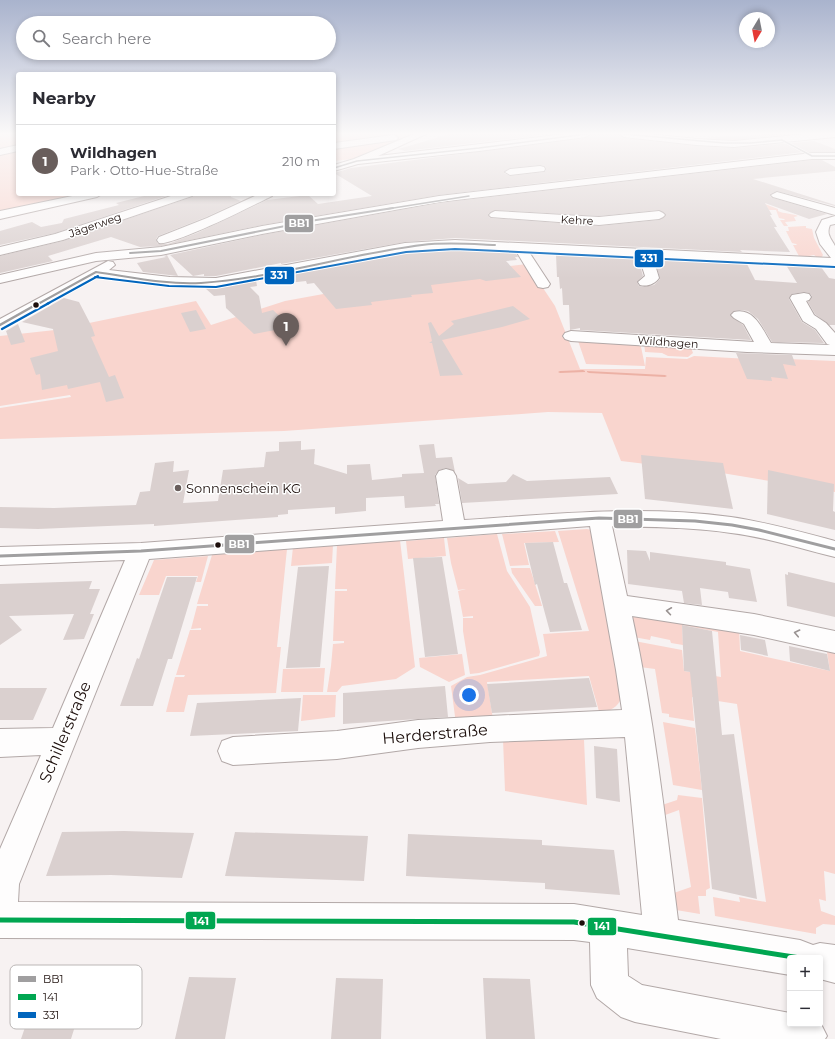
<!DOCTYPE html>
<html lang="en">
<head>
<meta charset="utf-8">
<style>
  body { margin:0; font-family:Montserrat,sans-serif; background:#f2f2f3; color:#2b2b33 }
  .controls { position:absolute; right:12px; bottom:12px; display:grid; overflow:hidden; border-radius:4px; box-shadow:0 2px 6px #0003 }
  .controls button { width:36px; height:36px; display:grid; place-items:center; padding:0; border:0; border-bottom:1px solid #e1e1e2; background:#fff; color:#2b2b33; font:20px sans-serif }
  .compass { position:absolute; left:739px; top:12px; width:36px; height:36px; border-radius:50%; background:#fff; box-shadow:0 2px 6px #0003; rotate:190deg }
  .you { position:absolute; left:469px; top:695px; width:14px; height:14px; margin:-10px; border:3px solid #fff; border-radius:50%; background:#1a73e8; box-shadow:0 0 0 6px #1a73e833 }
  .badge { display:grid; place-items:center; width:26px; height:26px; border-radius:50%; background:#695e5c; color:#fff; font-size:13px; font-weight:700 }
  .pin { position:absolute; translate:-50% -33px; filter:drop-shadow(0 1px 2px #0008) }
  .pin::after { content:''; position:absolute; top:21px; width:14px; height:12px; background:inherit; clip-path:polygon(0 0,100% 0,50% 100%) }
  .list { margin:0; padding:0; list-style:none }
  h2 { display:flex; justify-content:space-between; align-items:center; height:52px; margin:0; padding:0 16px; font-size:17px }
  h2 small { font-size:13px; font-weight:400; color:#7c7c81 }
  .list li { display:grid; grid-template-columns:26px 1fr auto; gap:12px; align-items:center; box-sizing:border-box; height:72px; padding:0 16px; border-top:1px solid #e1e1e2 }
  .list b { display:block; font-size:15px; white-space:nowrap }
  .list p { margin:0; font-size:13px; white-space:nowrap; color:#7c7c81 }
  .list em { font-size:13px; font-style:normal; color:#7c7c81 }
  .icon { flex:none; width:22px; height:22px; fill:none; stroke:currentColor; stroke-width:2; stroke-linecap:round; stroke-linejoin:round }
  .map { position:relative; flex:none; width:835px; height:1039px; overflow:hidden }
  .search { position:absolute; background:#fff; box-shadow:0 2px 6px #0003; left:16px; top:16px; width:320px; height:44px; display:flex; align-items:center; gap:10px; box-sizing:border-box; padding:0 14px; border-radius:22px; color:#7c7c81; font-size:15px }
  .panel { position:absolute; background:#fff; box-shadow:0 2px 6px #0003; left:16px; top:72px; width:320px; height:124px; border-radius:4px }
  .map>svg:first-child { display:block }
</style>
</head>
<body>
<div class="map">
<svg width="835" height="1039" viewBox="0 0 835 1039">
  <rect width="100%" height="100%" fill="#f7f2f2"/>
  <!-- green -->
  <path fill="#f9d5ce" d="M0 134H18V194H95L0 214Z
    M334 134H419L353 159 334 161Z
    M765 204 778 209V211C784 214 791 213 798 216L794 217 796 221 785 222 788 226H784L780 220H785L784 219 779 218 776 210H769Z
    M804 226H806V228L812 229 814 238 823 255 821 258H818L814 255 809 256 812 258H800L793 245H797L796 244 792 243 786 231H789L788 227Z
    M527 264 555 306 580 369H645L646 357 687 359 694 356 767 360 787 359 835 361V492L722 473 621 461 602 413 548 412 284 431 0 439V408L71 397 70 395 0 406V336L55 330 196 301 211 325 285 301 422 276Z
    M577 338 640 342 645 366 586 364Z
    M644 342 690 345 693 353 688 357 668 356 662 353 645 352Z
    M587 529 595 531 621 697C619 708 609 710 600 715L589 676 487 682 493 719 456 724 451 686 467 677 480 675 547 656 543 634 589 631 558 531Z
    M555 531 559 542 524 543 529 565 510 566 502 534Z
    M497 534 507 571 530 607 540 652 539 656 479 673 470 674 463 631V618H473V616L463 617 458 591 466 589 458 590 451 563 447 538Z
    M444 538 446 556 408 559 406 541Z
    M400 540 415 667 396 679 342 686 337 692H327L331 666 333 644 344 643V641H333L335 591H347V589H335L337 545Z
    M333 545 332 563 291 566 293 547Z
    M287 549 277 647H281L276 693 188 695 184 712H166L175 677H184L185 675H176L190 630H201V628L191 629 197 606H208V604H197L212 555Z
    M208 556 201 582H196L198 576H166L159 595H139L154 560Z
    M511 568H530L542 606H535L512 573Z
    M634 615 739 626 740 651 830 671 826 646 835 648V874L824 871 826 901 819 899 821 911 835 916V925L823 924 816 928V934L715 916 713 897 740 902 739 897 766 902 737 704 692 697 694 721 669 717V714L662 713 655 669 632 666 629 640 682 650 684 671 721 677 718 632 682 625 683 645 671 643 670 640 651 636 650 640 628 636 631 617Z
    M462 654 465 675 449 682 420 667 419 658Z
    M325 668 323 692H281L283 669Z
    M303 695H336L335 717 301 721Z
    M663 722 695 728 702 790 673 785Z
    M503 739 584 740 587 805 505 791Z
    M678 795 702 798 710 888 706 890V896H698L700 914 676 910 668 895 691 887 679 810 657 818 656 807 677 800Z"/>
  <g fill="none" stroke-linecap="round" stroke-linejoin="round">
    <!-- stream -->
    <path fill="#ecb1a5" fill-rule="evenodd" d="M583 370 585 371V372L560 373 558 372 560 371Z
      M587 371 665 375 667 376 665 377 589 373 587 372Z"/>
  </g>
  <!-- building -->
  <path fill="#dad0cf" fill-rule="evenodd" d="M450 134H552L405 151 398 149Z
    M591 134H619L624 138 696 146 734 148 814 141 835 149V152H804L439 195 262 225 161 246 140 247 111 237 48 256 53 261 0 273V256L63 241 192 197 194 194H230L231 197 241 201 206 217 158 236 156 239 158 244H168L197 233 267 200 308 195 318 204 372 196 334 173 351 168 586 138ZM540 165 545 166 546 170 544 172 510 176 504 173 510 168Z
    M768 134H791L734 140 703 138Z
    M812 160H822L835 167V171L753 179 835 205V206L777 191 770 194V196L773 198 827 214 809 219 765 203 772 215H770L777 227H774L790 252 740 250 742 252 455 238 405 242 281 264V263L216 276H204V274L193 276 170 255 262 235 439 203ZM495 210 599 216 659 210 666 215 659 220 599 226 490 218 488 214Z
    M152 194H172L55 233 0 245V231L32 222 41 227 62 223 64 219 119 205 116 203Z
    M455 250 515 252 518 257H515L517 260 506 261 521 277 486 281 480 279 431 285 433 293 411 295 412 297 371 302 372 305 336 309 314 283 307 284 306 281 288 283 285 275 405 252Z
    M167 255 178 276 143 272 137 263 166 257 164 256Z
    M556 255 638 258 643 276 637 282 639 286 643 287 654 285 660 279 655 260 747 264 755 280 797 283 786 265 821 267 829 278 835 279V325H829L815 314 808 302 812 296 809 293 804 292 792 294 789 299 802 322 815 330 824 343 772 342 758 319 748 311 741 310 734 311 730 315 743 325 751 340 580 330V328L570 330 569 305H563L562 288 560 289 559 277H557Z
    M256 280 257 286 250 287 259 296 262 313 273 310 291 327 254 334 226 308 225 295 214 296 205 288 216 287Z
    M64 298 79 302 92 327 95 336 91 337 109 377 115 375 124 398 106 402 100 382 68 389 67 385 42 390 40 374 36 375 30 358 58 351 53 329 22 322Z
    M513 306 530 319 502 327 442 340 463 375 440 376 432 343H429L432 341 428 323 431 322 439 336 454 324 451 321Z
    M196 310 206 329 190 332 181 313Z
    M18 324 25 342 11 345 6 331Z
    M736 353 792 355 796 366 783 364 788 379 771 377 772 381 747 379Z
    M301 441V450L315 449 314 464 347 474V465L370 464 372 480 402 477V474L424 473 419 445 434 444 436 458 452 457 455 472 446 468 439 470 435 475 439 504H435L436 506 405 508 404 496 366 498V511L335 514V507L288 510V514L278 515V517L154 526V524L38 529 0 528V507L54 508 136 505 140 492 150 491 155 463 174 461 173 472 189 470 183 503 218 501 223 470 264 467 266 452 279 451V442Z
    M641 455 723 463 733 509 645 499Z
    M768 470 834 484 833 511 835 512V530L767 514Z
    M513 474 527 481 610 477 618 494 462 503 458 478 468 484 506 482Z
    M553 542 564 583H567L582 630 550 632 537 584 535 585 525 543Z
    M627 550 646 551 650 561V552L726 562V565L750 569 757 602 729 598 728 592 700 588 702 605 684 603 682 591 628 584Z
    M442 557 458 654 425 657 413 558Z
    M329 566 320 667 286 668 298 567Z
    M788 572 835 583V617L787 606 785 574 788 575Z
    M167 577H197L172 659H168L153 706H120L137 658 139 659Z
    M92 581 89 589H100L90 614H94L84 639 63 640 74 614 9 616 22 630 0 645V584Z
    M682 625 712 631 722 735 734 734 757 899 712 889 690 672 684 671Z
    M740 635 765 640 768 656 741 650Z
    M789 646 827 654 830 671 790 661Z
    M589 678 597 707 492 713 487 684Z
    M445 686 448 717 343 724V693Z
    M0 688H47L33 720H0Z
    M301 698 298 731 190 736 197 703Z
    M594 746 617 749 620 802 596 798Z
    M124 831 194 833 182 878 111 875 46 876 62 832Z
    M235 832 368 836 364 881 225 876Z
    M408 834 542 840V845L614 850 620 895 545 889V883L406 876Z
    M189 977 236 978 225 1039H175Z
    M42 978H90L71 1039H21Z
    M336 978 383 979 381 1039H331Z
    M483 978 530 979 535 1039H486Z"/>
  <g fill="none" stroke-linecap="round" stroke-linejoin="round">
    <!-- minor casing -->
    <g stroke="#b2a8a7" stroke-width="2">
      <path id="minor" d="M414 134H426L378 156 565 134H590L586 137 479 151 358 164 334 171V165L354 159Z
        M620 134H649L696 139 734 141 807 134H835V137L734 147 696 145 624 137Z
        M393 135 396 136 398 138 396 140 334 149V143Z
        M18 145V151L0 155V149Z
        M812 153H835V159H812L439 202 262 234 161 255 96 261 0 283V275L96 253 161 247 262 226 439 196Z
        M540 166 544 167 545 169 544 171 510 175 505 172 510 169Z
        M777 192 835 208V215L773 197 771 195Z
        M82 194H102L97 197 0 219V211Z
        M177 194H193L192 196 63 240 0 255V247L55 234Z
        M259 194H273L272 196C254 205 173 246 159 243L157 240 159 237 207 218Z
        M495 211 599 217 659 211 663 213 665 215 663 217 659 219 599 225 491 217 489 215 491 213Z
        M835 216V224L830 225C826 235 831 238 835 246 835 251 835 260 835 266L653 258 659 278C655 284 647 287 640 285L638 282 645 276 639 257 529 252 550 284 548 287 543 288 538 287 516 251 455 248 405 251 216 286H170L98 276 5 328 0 330V319L108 261 113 262 115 265 109 270 170 277 216 278 405 243 455 240 831 258 820 244 816 232 822 220Z
        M804 293 809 294 811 297 809 300 806 301 814 315 826 323 835 333V355L747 352 571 341 565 339 563 336 565 333 571 331 754 342 744 324 734 318 731 315 734 312C754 307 762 329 771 343L830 345 827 344 816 329 803 321 790 298 792 295Z
        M446 469 453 471 456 476 464 520C553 514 642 505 731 517 766 522 801 532 835 541V557C801 549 766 537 731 533 691 527 651 527 612 526L627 596 754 614 835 631V653L754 635 632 616C654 716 665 818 678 920L800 940 813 945 820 943 835 945V983L820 979V958H790V975L627 948 628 976 642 985 790 1013V1024H820V1022L827 1036 825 1039H721L635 1022 621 1017 597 998 591 985 590 942 574 940 0 938V849L41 755 0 757V729L53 728 125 560 0 565V547L141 543 443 521 436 476 439 471ZM590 526 616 670 622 710 490 716 418 720 337 731 233 737 222 741 218 751 222 761 233 765 337 759 418 748 490 742 625 737 642 915 574 904 18 902 19 884 149 559Z"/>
    </g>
    <!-- minor -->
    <use href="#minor" fill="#fefdfd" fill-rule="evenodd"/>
    <!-- bus-1-far3 casing -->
    <g stroke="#fff" stroke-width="3">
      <path id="bus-1-far3" d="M624 134 724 143H750L782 140
        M782 140 812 156H835
        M334 168 357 161 479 148 586 134
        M387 209 469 196"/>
    </g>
    <!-- bus-1-far2 casing -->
    <g stroke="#fff" stroke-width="4">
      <path id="bus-1-far2" d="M130 253 161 251 310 221 393 208
        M96 272C131 277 166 285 201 283 276 278 348 254 422 245 446 242 471 244 495 245
        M38 304 96 272"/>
    </g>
    <!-- bus-1-far1 casing -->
    <g stroke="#fff" stroke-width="5">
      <path id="bus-1-far1" d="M0 325 39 303"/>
    </g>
    <!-- bus-1 casing -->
    <g stroke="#fff" stroke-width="6">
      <path id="bus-1" d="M0 556 141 551 599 518 695 521 732 525 759 530 835 549"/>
    </g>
    <!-- bus-2 casing -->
    <g stroke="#fff" stroke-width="8">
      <path id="bus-2" d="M0 920 574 922 800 958"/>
    </g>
    <!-- bus-3-far1 casing -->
    <g stroke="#fff" stroke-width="4">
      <path id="bus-3-far1" d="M95 277 169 286 216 287 406 252 455 249 835 267
        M47 304 98 276"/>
    </g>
    <!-- bus-3 casing -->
    <g stroke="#fff" stroke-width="5">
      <path id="bus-3" d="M2 329 49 303"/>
    </g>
    <!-- bus-1-far3 -->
    <use href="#bus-1-far3" stroke="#a09fa0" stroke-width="1.5"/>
    <!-- bus-1-far2 -->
    <use href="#bus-1-far2" stroke="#a09fa0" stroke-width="2"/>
    <!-- bus-1-far1 -->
    <use href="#bus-1-far1" stroke="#a09fa0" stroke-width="2.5"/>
    <!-- bus-1 -->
    <use href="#bus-1" stroke="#a09fa0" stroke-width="3"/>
    <!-- bus-2 -->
    <use href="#bus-2" stroke="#00a651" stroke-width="5"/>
    <!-- bus-3-far1 -->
    <use href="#bus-3-far1" stroke="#0065bd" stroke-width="2"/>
    <!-- bus-3 -->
    <use href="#bus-3" stroke="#0065bd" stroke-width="2.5"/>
  </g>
  <!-- one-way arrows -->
  <defs><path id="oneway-chevron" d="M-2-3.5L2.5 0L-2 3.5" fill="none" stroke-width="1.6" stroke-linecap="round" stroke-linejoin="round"/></defs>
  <g stroke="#999291">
    <use href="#oneway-chevron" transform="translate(669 611) rotate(-172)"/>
    <use href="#oneway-chevron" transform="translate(797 633) rotate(-168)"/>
  </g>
  <!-- sky -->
  <linearGradient id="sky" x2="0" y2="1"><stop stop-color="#a9b3cd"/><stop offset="0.48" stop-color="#fbf9f9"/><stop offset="1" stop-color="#fbf9f9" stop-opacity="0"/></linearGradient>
  <rect width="835" height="279" fill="url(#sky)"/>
  <!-- markers -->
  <g fill="#1d0f0c" stroke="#fff" stroke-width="1.5">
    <circle cx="36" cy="305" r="3.5"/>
    <circle cx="218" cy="545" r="3.5"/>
    <circle cx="582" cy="923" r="3.5"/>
  </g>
  <circle fill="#695e5c" stroke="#fff" stroke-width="1.5" cx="178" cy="488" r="4"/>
  <g text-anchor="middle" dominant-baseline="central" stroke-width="3" stroke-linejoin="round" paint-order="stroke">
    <!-- far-street labels -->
    <g font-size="11" fill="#1d0f0c" stroke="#fff">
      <text transform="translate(577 220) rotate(3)">Kehre</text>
      <text transform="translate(95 225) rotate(-19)">Jägerweg</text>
      <text transform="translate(668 342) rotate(4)">Wildhagen</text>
    </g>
    <!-- poi labels -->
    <g font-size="13" fill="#1d0f0c" stroke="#fff" text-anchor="start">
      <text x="186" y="488">Sonnenschein KG</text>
    </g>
    <!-- near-street labels -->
    <g font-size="16" fill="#1d0f0c" stroke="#fff">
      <text transform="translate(65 732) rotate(-67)">Schillerstraße</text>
      <text transform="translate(435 734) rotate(-5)">Herderstraße</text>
    </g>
  </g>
  <!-- legend -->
  <rect x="10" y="965" width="132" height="64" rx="6" fill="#fff" stroke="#bbb7b6" stroke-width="1"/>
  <rect x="18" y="976" width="18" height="6" fill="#a09fa0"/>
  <rect x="18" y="994" width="18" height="6" fill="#00a651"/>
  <rect x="18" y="1012" width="18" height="6" fill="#0065bd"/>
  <g font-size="11" fill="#1d0f0c">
    <text x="43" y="983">BB1</text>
    <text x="43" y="1001">141</text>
    <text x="43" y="1019">331</text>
  </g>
  <g stroke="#fff" stroke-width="1.5">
    <rect x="284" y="214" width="30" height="19" rx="4" fill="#a09fa0"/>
    <rect x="634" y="249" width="30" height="19" rx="4" fill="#0065bd"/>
    <rect x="264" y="266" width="31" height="19" rx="4" fill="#0065bd"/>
    <rect x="613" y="509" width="30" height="20" rx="4" fill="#a09fa0"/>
    <rect x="224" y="534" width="31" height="20" rx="4" fill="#a09fa0"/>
    <rect x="185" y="911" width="31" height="19" rx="4" fill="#00a651"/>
    <rect x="587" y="917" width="30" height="19" rx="4" fill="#00a651"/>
  </g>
  <g font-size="11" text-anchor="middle" font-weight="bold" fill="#fff">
    <text x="299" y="227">BB1</text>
    <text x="649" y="262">331</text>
    <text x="279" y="279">331</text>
    <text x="628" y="523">BB1</text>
    <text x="239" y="548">BB1</text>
    <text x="201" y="925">141</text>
    <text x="602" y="930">141</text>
  </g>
</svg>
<div class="controls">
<button>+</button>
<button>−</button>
</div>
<svg class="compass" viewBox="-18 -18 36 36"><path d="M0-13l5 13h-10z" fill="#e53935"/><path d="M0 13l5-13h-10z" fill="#7c7c81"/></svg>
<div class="you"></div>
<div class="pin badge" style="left:286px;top:346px">1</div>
<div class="search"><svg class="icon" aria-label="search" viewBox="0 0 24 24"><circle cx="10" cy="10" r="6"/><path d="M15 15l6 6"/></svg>Search here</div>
<section class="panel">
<h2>Nearby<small></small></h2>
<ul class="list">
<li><span class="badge">1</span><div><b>Wildhagen</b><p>Park · Otto-Hue-Straße</p></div><em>210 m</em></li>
</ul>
</section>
</div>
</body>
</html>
